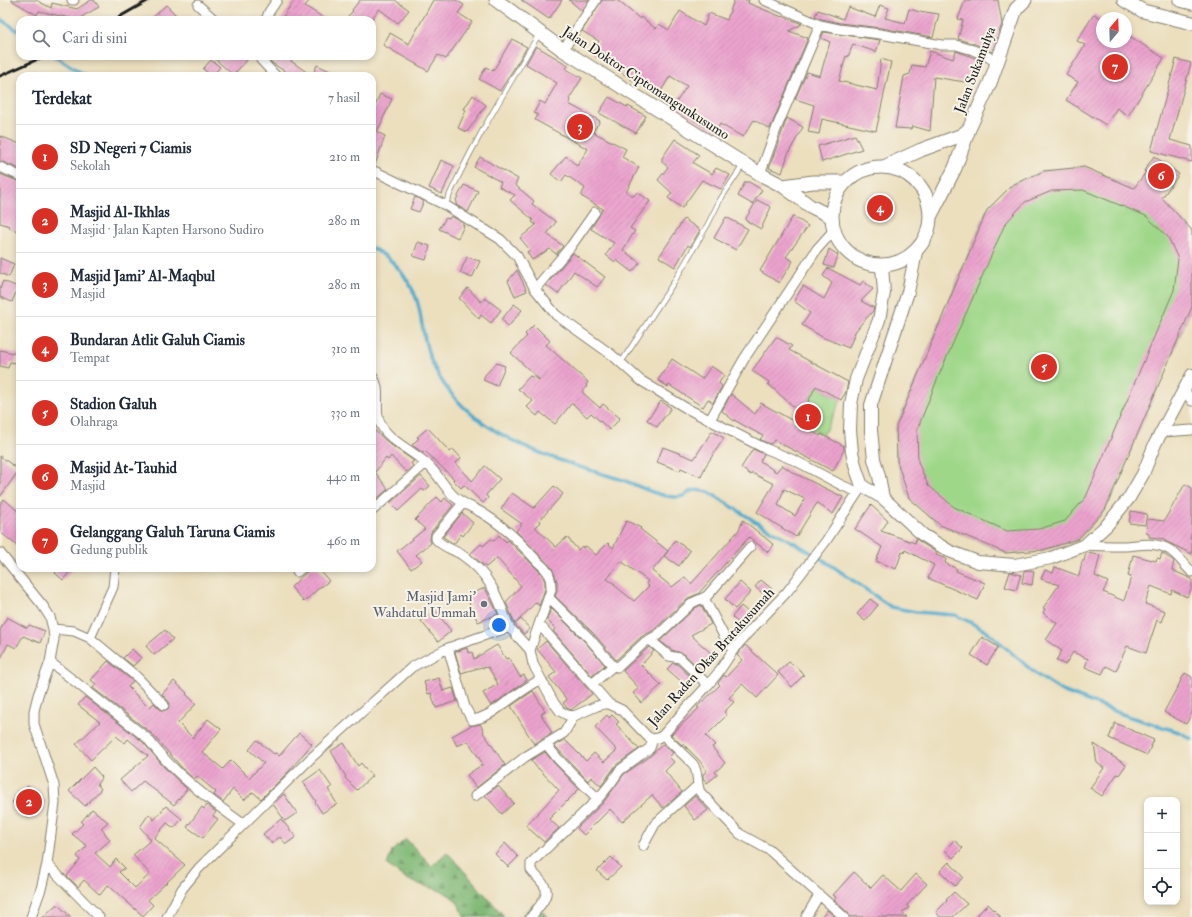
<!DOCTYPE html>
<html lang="id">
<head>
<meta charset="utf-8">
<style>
  body { margin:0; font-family:"IM FELL Double Pica",serif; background:#f6f6f7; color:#1f2937 }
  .controls { position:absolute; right:12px; bottom:12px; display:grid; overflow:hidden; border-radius:8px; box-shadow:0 2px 6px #0003 }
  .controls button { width:36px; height:36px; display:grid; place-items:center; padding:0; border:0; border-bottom:1px solid #e0e1e3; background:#fff; color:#1f2937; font:20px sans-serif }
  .compass { position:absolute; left:1096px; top:12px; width:36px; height:36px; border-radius:50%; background:#fff; box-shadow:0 2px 6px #0003; rotate:19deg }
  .you { position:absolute; left:499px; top:625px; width:14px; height:14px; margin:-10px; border:3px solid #fff; border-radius:50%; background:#1a73e8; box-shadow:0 0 0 6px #1a73e833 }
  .badge { display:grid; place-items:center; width:26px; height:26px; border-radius:50%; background:#d93025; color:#fff; font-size:13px; font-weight:700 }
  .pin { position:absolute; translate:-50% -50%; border:2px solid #fff; box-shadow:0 1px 4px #0006 }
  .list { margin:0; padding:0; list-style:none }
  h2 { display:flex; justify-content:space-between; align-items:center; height:52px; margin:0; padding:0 16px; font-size:17px }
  h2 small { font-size:13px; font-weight:400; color:#747a83 }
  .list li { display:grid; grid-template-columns:26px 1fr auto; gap:12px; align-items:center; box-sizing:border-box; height:64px; padding:0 16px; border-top:1px solid #e0e1e3 }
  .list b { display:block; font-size:15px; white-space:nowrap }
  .list p { margin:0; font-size:13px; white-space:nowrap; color:#747a83 }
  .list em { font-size:13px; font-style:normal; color:#747a83 }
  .icon { flex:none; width:22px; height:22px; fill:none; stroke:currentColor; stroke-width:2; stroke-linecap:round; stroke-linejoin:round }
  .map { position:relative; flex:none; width:1192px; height:917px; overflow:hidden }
  .search { position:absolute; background:#fff; box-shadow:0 2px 6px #0003; left:16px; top:16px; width:360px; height:44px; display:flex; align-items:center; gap:10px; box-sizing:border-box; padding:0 14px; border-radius:12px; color:#747a83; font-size:15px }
  .panel { position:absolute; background:#fff; box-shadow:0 2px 6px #0003; left:16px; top:72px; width:360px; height:500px; border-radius:12px }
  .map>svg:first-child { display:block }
</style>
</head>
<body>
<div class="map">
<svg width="1192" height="917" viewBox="0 0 1192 917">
  <defs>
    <pattern id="forest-firs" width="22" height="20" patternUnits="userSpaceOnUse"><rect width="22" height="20" fill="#7fb875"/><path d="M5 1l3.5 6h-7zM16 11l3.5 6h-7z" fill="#67955f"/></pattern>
    <pattern id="building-hatch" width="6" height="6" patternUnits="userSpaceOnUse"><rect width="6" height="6" fill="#eba3ce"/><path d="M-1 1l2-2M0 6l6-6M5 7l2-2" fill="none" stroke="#c98cb0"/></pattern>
  </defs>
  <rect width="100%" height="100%" fill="#f7f3e8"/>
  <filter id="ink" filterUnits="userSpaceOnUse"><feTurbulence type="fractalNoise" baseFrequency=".025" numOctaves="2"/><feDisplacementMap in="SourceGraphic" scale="8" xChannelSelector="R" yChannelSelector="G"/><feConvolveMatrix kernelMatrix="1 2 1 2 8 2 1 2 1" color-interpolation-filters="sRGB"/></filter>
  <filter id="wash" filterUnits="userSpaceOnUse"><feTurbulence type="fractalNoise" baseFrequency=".012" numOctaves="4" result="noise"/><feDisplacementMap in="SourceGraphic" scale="16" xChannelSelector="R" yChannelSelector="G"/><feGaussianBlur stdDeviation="0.9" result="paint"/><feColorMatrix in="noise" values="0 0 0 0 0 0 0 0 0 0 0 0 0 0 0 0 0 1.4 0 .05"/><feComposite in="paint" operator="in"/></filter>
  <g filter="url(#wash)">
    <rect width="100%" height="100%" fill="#ebdfbe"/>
    <!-- green -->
    <path fill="#9fd789" stroke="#5e7a52" d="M1084 167 1163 200 1191 229 1192 307 1105 510 1078 539 1043 550 1006 553 940 525 909 498 897 461 896 427 987 210 1012 185 1044 171Z
      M816 386 841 400 823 435 798 421Z"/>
    <!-- forest -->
    <path fill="url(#forest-firs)" stroke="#4e6a48" d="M406 839 432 866 447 852 505 917H464C456 889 436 891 413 882 403 878 396 871 387 865L392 851Z
      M533 904 549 917H520Z"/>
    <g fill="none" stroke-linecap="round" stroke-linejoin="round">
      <!-- stream -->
      <path stroke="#4faacd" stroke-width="3.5" d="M0 19 20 32
        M55 56 86 76
        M372 248C377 251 383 254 388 258 402 271 415 289 419 308 423 328 425 349 434 367 467 436 555 460 623 480 637 485 654 495 668 496 672 497 679 497 683 496 686 495 688 492 691 491 697 489 703 491 709 492L756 522 800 546 825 561 891 607 916 612 955 615 970 622 989 633 1037 675 1062 691 1130 717 1179 732 1192 739"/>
    </g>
    <g id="blocks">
      <!-- building -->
      <path fill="url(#building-hatch)" fill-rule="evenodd" d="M11 0H36L51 8 52 3 77 9 91 0H94L99 7 83 16 82 20H78L39 11 37 15Z
        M294 0H310L305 6 327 20H281Z
        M360 0H395L409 10 398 23 379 9 371 20H344L353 11 352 10Z
        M433 0H456L464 5 458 13 472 22 446 59 438 55 428 71 383 45 390 33 409 44Z
        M521 0H562L549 19Z
        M569 0H589L582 11Z
        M602 0H617L640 19 641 17 656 29 659 24 669 30 680 11 704 26 709 13 727 20 734 0H749L748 3 782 17 783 16 802 24 789 31 808 38 770 129 754 120 743 137 720 124 715 133 673 107 687 86 670 76 658 96 635 82 592 52 599 41 582 31Z
        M965 0H998L1002 24 992 52 975 44 958 39 963 20 958 19Z
        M166 5 181 20H150Z
        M880 5 889 8 885 18 905 23 909 9 924 13 925 12 939 14 933 37 881 28 840 23 822 19 815 16 818 10 843 19 848 7 875 17Z
        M1094 14 1102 19V42H1126V34L1164 58 1128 116 1117 108 1106 125 1066 100 1078 82 1066 75 1085 45 1077 41Z
        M824 32 880 40 876 52 853 44 848 57 846 56 839 81 877 90 881 59 891 62 876 131 822 119 819 134 808 132 814 105 795 99 807 72 820 76 830 42 821 38Z
        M512 39 527 47 500 91 479 79 486 67 493 71Z
        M536 46 568 65 566 69 582 78 569 99 571 100 569 104 600 121 593 132 626 149 622 157 639 167 626 192 634 196 637 192 650 201 630 228 635 231 623 250 640 263 632 272 616 260 615 262 606 255 614 243 591 229 603 209 581 196 585 188 566 175 561 182 551 174 566 156 577 166 588 149 535 120 538 115 534 113 540 101 545 104 557 83 526 64Z
        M930 51 953 59 956 51 983 61 971 83 934 77 930 131 912 126 911 129 895 128 904 76 910 74 912 65 925 67Z
        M212 56H251L233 75Z
        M266 56H284L312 76 317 65 341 76H284L286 72 272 63Z
        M1176 59 1191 63 1170 140 1192 146V162L1151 151Z
        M211 60 220 67 212 76 203 69Z
        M380 94 392 99 377 132 385 136 375 165 372 164V113Z
        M473 95 486 105 467 132 458 128 466 110 464 109Z
        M609 97 627 107 628 106 646 116 636 133 599 113Z
        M787 118 803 127 788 154 782 173 769 168Z
        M855 135 862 149 822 162 818 146Z
        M0 136 20 144V169L0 161Z
        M675 139 699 155 693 163 712 174 716 168 730 175 721 189 702 180 682 208 668 198 672 193 658 180 668 167 662 162V158Z
        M1154 156 1179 174 1162 198 1191 229 1192 232V307L1105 510 1078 539 1043 550 1006 553 940 525 909 498 897 461 896 427 987 210 1012 185 1044 171 1084 167 1134 188 1146 172 1144 171ZM1083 190 1146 216 1168 237 1178 259 1174 290 1086 497 1065 521 1039 529 1007 531 954 507 928 485 918 462 917 430 939 375 1005 224 1025 202 1052 191Z
        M480 157 518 179 515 185 534 201 532 204 556 222 547 234 563 246 556 254 550 249 532 260 527 252 530 250 520 238 536 225 532 222 533 220 510 200 515 195 499 187 501 182 474 167Z
        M441 160 454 166 442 194 429 188Z
        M0 174 20 182V232L9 228 10 226 0 223Z
        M745 182H749L762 190 752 204 738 196Z
        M464 185 478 191 468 212 456 205 457 201 456 200Z
        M415 197 424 201 419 212 410 209Z
        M757 200 771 207 761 229 745 220Z
        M451 216 463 223V225L464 226 458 238 439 229 446 218 449 219Z
        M793 216 808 226 786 257 793 261 779 283 760 271Z
        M726 217 748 229 736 250 714 238Z
        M684 219 700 230 690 247 688 245 675 267 659 257Z
        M418 242 430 246 426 260 413 256Z
        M829 249 838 255 834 268 824 265Z
        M573 253 605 277 597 287 574 271 558 294 546 285Z
        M467 257 480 261 472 278 460 273Z
        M0 258 14 264 9 277 0 273Z
        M828 268 860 285 863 281 873 289 861 301 874 308 873 311 861 324 855 332 849 348 824 338 802 325 810 313 794 301 803 286 824 299 832 283 823 276Z
        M517 270 527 291 515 296 508 281Z
        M3 281 18 287 12 302 0 297V289Z
        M468 288 481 302 485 298 501 310 491 323 481 315 479 319 459 298Z
        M514 304 522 310 508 327 502 319Z
        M534 325 550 341 546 345 588 382 586 385 587 386 582 392 600 408 603 404 620 418 610 430 591 413 587 417 573 404H571L555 424 540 412 537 416 527 407 533 401 518 389 530 376 540 380 511 353 527 336 525 334Z
        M776 337 792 346 789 350 848 382 846 392 841 400 816 386 802 414 768 384 769 382 752 371Z
        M0 350 18 354 15 363 10 362 8 368 0 366Z
        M672 359 702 379 711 366 724 375 719 383 722 386 713 403 708 399 703 407 669 385 668 387 658 380Z
        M496 363 505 366 497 386 483 380 485 375Z
        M731 394 755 414 761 403 820 436 821 434 844 446V450L833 471 774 440 771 444 765 442 760 439 763 436 734 420V421L722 411Z
        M661 401 671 408 657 427 647 420Z
        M372 428 391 445 414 461 411 463 413 466 406 472 391 456 388 460 386 458 375 472 388 489 372 503Z
        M428 428 450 452 453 449 461 458 456 463 472 481 485 466 500 479 486 495 488 498 483 503 464 485 461 488 453 480 454 479 425 451 423 453 412 445 419 438 417 437Z
        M712 431 724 438 705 467 701 477 681 468 680 471 657 462 663 447 694 459Z
        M753 449 764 454 760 461 776 472 782 465 792 472 843 497 833 514 817 503 796 537 757 512 774 484 752 473 751 475 741 468ZM784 489 805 499 795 516 778 505Z
        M0 456 19 470 0 497Z
        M421 476 430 486 424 491 422 489 398 511 390 503Z
        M1185 484 1192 488V531L1190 539 1192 540V554L1165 541V539L1149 537V534L1146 533 1148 519 1164 521Z
        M554 486 563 494 539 521 540 522 535 527 556 547 567 537 578 550 582 546 583 548 586 546 596 555 608 543 613 548 626 521 629 522 641 528 640 529 668 551 675 540 690 551 679 566 664 556 668 551 652 571 672 587 685 577 691 584 739 530 743 520 774 545 768 552 749 537 698 594 688 598 654 630 641 637 616 660 594 634 555 596 557 590V581L552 568 516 531 522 524 501 509 512 493 534 508ZM621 561 648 581 646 584 649 586 634 601 614 585 615 584 607 579Z
        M437 497 442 502 445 498 453 505 431 532 430 539 431 543 416 555 422 561 411 569 397 551 425 529 415 520Z
        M4 499 20 513V548L0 532V504Z
        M871 505 888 521 881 531 915 543 916 539 937 553 936 555 946 559 945 563 957 569 956 571 985 583 978 600 928 578 934 565 905 550 904 553 902 552 896 569 876 561 882 547 855 529Z
        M1131 511 1147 514 1145 525 1129 523Z
        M462 513 473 523 463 536 461 534 454 544 443 537Z
        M499 535 506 542 508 540 541 573 545 581V589L539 606 536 602 515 624 506 602 521 586 497 558 486 567 470 554 481 544 483 546 491 539 494 541Z
        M1086 553 1100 555 1095 576 1108 582 1103 592 1124 601 1131 577 1128 576 1133 555 1156 561 1157 558 1160 559 1162 553 1174 561 1172 570 1192 579V587L1187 597 1172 590 1171 594 1151 586 1145 604 1165 611 1161 622 1157 620 1146 653 1127 646 1116 671 1106 666 1102 674 1085 667 1088 659 1073 652 1065 665 1056 660 1062 651 1046 640 1057 623 1043 613 1045 609 1043 608 1059 585 1041 579 1045 570 1053 573 1055 567 1079 576 1082 561H1084Z
        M59 568H73L63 580 55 573Z
        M311 568H318L329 581 321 587V586L304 602 291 587Z
        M1028 570 1034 571 1032 585 1022 583 1024 571Z
        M1010 572 1021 575 1016 590 1005 587Z
        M761 580 772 589 766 596 755 587Z
        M740 582 751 592 735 609 725 599Z
        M485 588 498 614 478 622 466 596Z
        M870 599 878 605 865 621 857 614Z
        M701 605 711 624 691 635 714 656 701 670 684 654 672 650 660 641 695 608Z
        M741 606 749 613 745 617 748 620 742 626 732 617Z
        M551 608 585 642 605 665 592 676 553 631 556 629 547 620Z
        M435 610 451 631 438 642 421 621Z
        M7 617 27 628 29 625 45 631 40 643 23 636 16 648 8 644 0 660V630Z
        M521 619 530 629 524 634 515 624Z
        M165 630 173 639 154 655 146 646Z
        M982 637 998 647 987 665 971 655Z
        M546 641 592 694 571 710 567 708 563 703 567 700 549 677 556 672 537 649Z
        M497 645 506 659 509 658 520 677 524 675 527 680 491 706 483 693 498 684 488 667 483 668 482 667 461 673 455 652 467 648 468 653 472 652 474 659Z
        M745 645 778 675 757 698 742 684 729 698 734 702 724 712 727 715 706 736 715 745 712 747 725 763 715 772 717 775 707 783 703 778V774L707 771 699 760 683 744 682 745 671 735 699 708 697 707 720 685 718 683 724 675 726 677 742 660 737 655Z
        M649 647 654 651 641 665 661 685 642 703 633 693 639 688 623 671Z
        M132 649 141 658 133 666 123 658Z
        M108 661 133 681 128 687 149 708 154 703 162 711 168 709 170 703 162 694 174 681 187 693 186 694 196 704 178 723 193 738 208 719 221 729 202 752 223 769 231 760 249 778 264 763 249 750 257 740 274 754 276 753 279 756 299 733 312 744 289 771 261 799 253 792 244 800 233 789 223 802 214 795 216 792 197 776 194 779 184 770 151 733 93 688 96 684 91 680Z
        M789 662 793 665 794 664 804 675 792 687 778 672Z
        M673 663 677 664 696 682 690 689 667 669Z
        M1185 673 1192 677V713L1186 724 1164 712Z
        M439 678 443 691 453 688 457 701 436 708 431 693 428 694 424 682Z
        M533 691 545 711 541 714 552 733 534 744 511 706Z
        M85 697 143 742 164 767 187 789 174 805 143 781 131 792 120 780 148 756 128 739 125 743 116 736 91 760 76 744 100 722 78 705Z
        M607 715 609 718 612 715 619 722 616 724 639 749 616 765 601 786 591 777 588 781 555 746 565 740 586 761 594 753 604 762 617 750 595 727Z
        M1115 723 1154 740 1147 755 1109 738Z
        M480 724 484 731 483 732 505 765 476 788 467 775 483 764 468 741 457 746 452 736 470 726Z
        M344 743 358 766 361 763 372 776 357 790 345 778 346 777 331 751Z
        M663 744 673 753 669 757 674 762 665 771 682 792 663 808 652 795 622 822 610 809 584 835 577 828 603 803 624 774 648 758Z
        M1094 744 1126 765 1119 775 1117 774 1102 796 1090 788 1104 768 1097 763Z
        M545 752 554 763 579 789 549 819 559 828 544 842 526 826 559 790 538 768H537L531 760Z
        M93 767 102 777 97 784 101 789 85 806 69 791Z
        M320 770 332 787 328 789 337 804 322 813 315 802 316 801 303 782Z
        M28 786 45 802 29 818 12 802Z
        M498 786 514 803 502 814 485 795Z
        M284 794 297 813 285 821 273 804Z
        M695 796 708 810 695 820 684 806Z
        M207 805 216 812 213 816 218 819 203 838 187 827 202 807 204 809Z
        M166 806 182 819 174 828 167 823 154 838 185 865 148 900 153 905 143 916 108 885 100 895 84 880 78 887 67 876 80 860 77 856 87 846 72 834 83 824 81 822 92 809 108 822 101 828 110 840 95 853 110 867 116 859 125 868 119 872 135 888 150 874 133 855 151 840 140 827 149 814 154 820Z
        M281 819 296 837 286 844 280 837 271 843 263 834Z
        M954 840 963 848 953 858 945 850Z
        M505 843 518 857 508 867 495 854Z
        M611 857 621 867 607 880 597 871Z
        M949 862 963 877 955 886 940 871Z
        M854 872 871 888 883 875 901 891 916 874 927 884 907 905 909 908 902 912 907 917H850L848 913 834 900 836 897 833 895Z
        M954 892 967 904 953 917H940L936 912 947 901 946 900Z
        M57 904 71 917H43Z
        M988 904 1001 917H975Z
        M827 910 835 917H822Z"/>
    </g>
  </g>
  <g filter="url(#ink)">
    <use href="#blocks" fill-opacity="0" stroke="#847e6d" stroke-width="1"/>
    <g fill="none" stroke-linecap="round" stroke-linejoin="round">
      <!-- service casing -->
      <g stroke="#847e6d" stroke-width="6">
        <path id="service" d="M445 205C471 146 506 90 539 34
          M620 362 624 358 674 282 708 224 720 200 743 165"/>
      </g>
      <!-- minor casing -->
      <g stroke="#847e6d" stroke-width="11">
        <path id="minor" d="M72 0H74
          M764 0 820 25 839 29 880 34 942 45H956L973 50 987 56 997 63
          M198 5 215 20
          M266 20 269 12 277 0
          M563 50 596 0
          M260 56 261 60 276 76
          M0 167 20 176
          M372 170 445 205 500 239 517 256 535 289 556 315 612 355 640 380 686 408 762 447 796 461 843 486 858 492
          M760 174 777 127 820 25
          M535 289 571 246 595 212
          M372 376C383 390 373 408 380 423 387 440 415 452 428 465 439 475 445 489 456 498 465 505 477 509 487 516 506 528 522 544 537 561 541 565 547 569 549 575 551 580 551 584 551 590L530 650 533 664 554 703 560 711 567 715 574 716 597 706 604 704H609L622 710 648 737 653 739 658 738 663 735 685 710 708 685 718 673 734 649 745 636 787 592 826 541 862 486
          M1184 390 1192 401
          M710 420 744 359 817 249 834 230
          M1163 432 1192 430
          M463 503 436 536V539C442 547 453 549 462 555 489 573 498 597 509 627
          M372 511 426 463
          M1085 545C1098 546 1111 546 1125 546 1141 545 1155 541 1170 550 1179 556 1184 565 1192 572
          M0 553 43 606 50 617 53 629 54 639 50 662 38 695 34 711V724L54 785 55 803 47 864 41 889 31 917
          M297 572 302 568
          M549 598 589 638 613 666 618 667 645 642 658 635 692 603 707 596 750 547
          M704 598 726 640 734 649
          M539 624 609 704
          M53 629 74 631 90 638 137 677 164 705
          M90 638 113 587 115 568
          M650 640 669 656 680 658 708 685
          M448 648 465 707 472 720C488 718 499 707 512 698 522 691 531 685 541 679
          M50 662 147 738C174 774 207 798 243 824
          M592 684 613 666
          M663 735 693 764C699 773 696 783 700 792L740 834 769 850 844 917
          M546 744 558 759 598 799
          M475 796 525 757 564 733 574 716
          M643 846 655 824 697 786
          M47 864 99 917
          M167 917 182 889 199 868 311 758 412 667 448 648 509 627 530 650
          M531 917C536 910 551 896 545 887 542 881 535 875 531 870V863L598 799 611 783 620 770 650 748 653 739
          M806 917 819 895"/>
      </g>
      <!-- tertiary casing -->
      <g stroke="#847e6d" stroke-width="14">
        <path id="tertiary" d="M882 266 884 293 879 320 856 379 851 404 850 430 852 452 856 469 862 486 883 498 923 535 949 551 978 562 1015 565 1051 558 1085 545 1107 525 1129 498 1143 474 1155 444 1192 375
          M883 498 879 476 874 459 871 431V405L908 292 916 252"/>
      </g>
      <!-- secondary casing -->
      <g stroke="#847e6d" stroke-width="15">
        <path id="secondary" d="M496 0 563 50 760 174 783 186 810 206 832 217
          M1124 0 1143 11 1192 23
          M1180 0 1192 3
          M832 216a49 49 0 1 1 98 0a49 49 0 1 1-98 0Z
          M884 167 921 150 962 135 969 129
          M783 186 813 182H845
          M931 215 955 168 969 129 990 83 1016 9 1025 0"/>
      </g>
      <!-- service -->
      <use href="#service" stroke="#fff" stroke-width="4.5"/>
      <!-- minor -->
      <use href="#minor" stroke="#fff" stroke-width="9"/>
      <!-- tertiary -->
      <use href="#tertiary" stroke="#fff" stroke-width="12"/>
      <!-- secondary -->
      <use href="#secondary" stroke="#fff" stroke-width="13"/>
      <!-- rail -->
      <path stroke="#1c1c1c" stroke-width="3" d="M114 20 149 0
        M0 76 45 56"/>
    </g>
  </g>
  <!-- markers -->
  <circle fill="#6b7280" stroke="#f7f3e8" stroke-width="1.5" cx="484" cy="604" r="4"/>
  <g text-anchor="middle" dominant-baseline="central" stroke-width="4" stroke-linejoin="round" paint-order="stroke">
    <!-- street labels -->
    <g font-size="14" fill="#1c1c1c" stroke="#f7f3e8">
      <text transform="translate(975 70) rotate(-69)">Jalan Sukamulya</text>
      <text transform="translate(646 83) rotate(33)">Jalan Doktor Ciptomangunkusumo</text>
      <text transform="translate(711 657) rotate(-48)">Jalan Raden Okas Bratakusumah</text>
    </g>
    <!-- worship labels -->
    <g font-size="14" fill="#5b616d" stroke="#f7f3e8" text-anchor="end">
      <text x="476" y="596">Masjid Jami'<tspan x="476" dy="16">Wahdatul Ummah</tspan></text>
    </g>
  </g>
</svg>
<div class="controls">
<button>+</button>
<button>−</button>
<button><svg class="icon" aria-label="locate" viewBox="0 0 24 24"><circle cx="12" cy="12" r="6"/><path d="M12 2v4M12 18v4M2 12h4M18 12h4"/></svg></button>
</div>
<svg class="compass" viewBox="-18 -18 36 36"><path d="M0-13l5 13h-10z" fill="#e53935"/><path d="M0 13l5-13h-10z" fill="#747a83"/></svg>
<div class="you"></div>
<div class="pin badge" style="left:808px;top:417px">1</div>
<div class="pin badge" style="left:29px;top:802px">2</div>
<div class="pin badge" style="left:580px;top:127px">3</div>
<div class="pin badge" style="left:880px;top:208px">4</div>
<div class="pin badge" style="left:1044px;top:367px">5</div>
<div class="pin badge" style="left:1161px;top:176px">6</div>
<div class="pin badge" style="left:1115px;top:67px">7</div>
<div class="search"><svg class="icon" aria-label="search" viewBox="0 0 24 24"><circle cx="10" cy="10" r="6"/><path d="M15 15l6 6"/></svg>Cari di sini</div>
<section class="panel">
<h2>Terdekat<small>7 hasil</small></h2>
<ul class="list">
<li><span class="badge">1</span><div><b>SD Negeri 7 Ciamis</b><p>Sekolah</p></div><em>210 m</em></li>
<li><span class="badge">2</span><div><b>Masjid Al-Ikhlas</b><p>Masjid · Jalan Kapten Harsono Sudiro</p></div><em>280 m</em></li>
<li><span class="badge">3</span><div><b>Masjid Jami' Al-Maqbul</b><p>Masjid</p></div><em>280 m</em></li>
<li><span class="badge">4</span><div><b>Bundaran Atlit Galuh Ciamis</b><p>Tempat</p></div><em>310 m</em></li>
<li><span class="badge">5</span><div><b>Stadion Galuh</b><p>Olahraga</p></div><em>330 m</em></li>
<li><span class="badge">6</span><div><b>Masjid At-Tauhid</b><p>Masjid</p></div><em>440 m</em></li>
<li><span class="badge">7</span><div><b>Gelanggang Galuh Taruna Ciamis</b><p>Gedung publik</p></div><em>460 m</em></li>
</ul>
</section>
</div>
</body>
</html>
